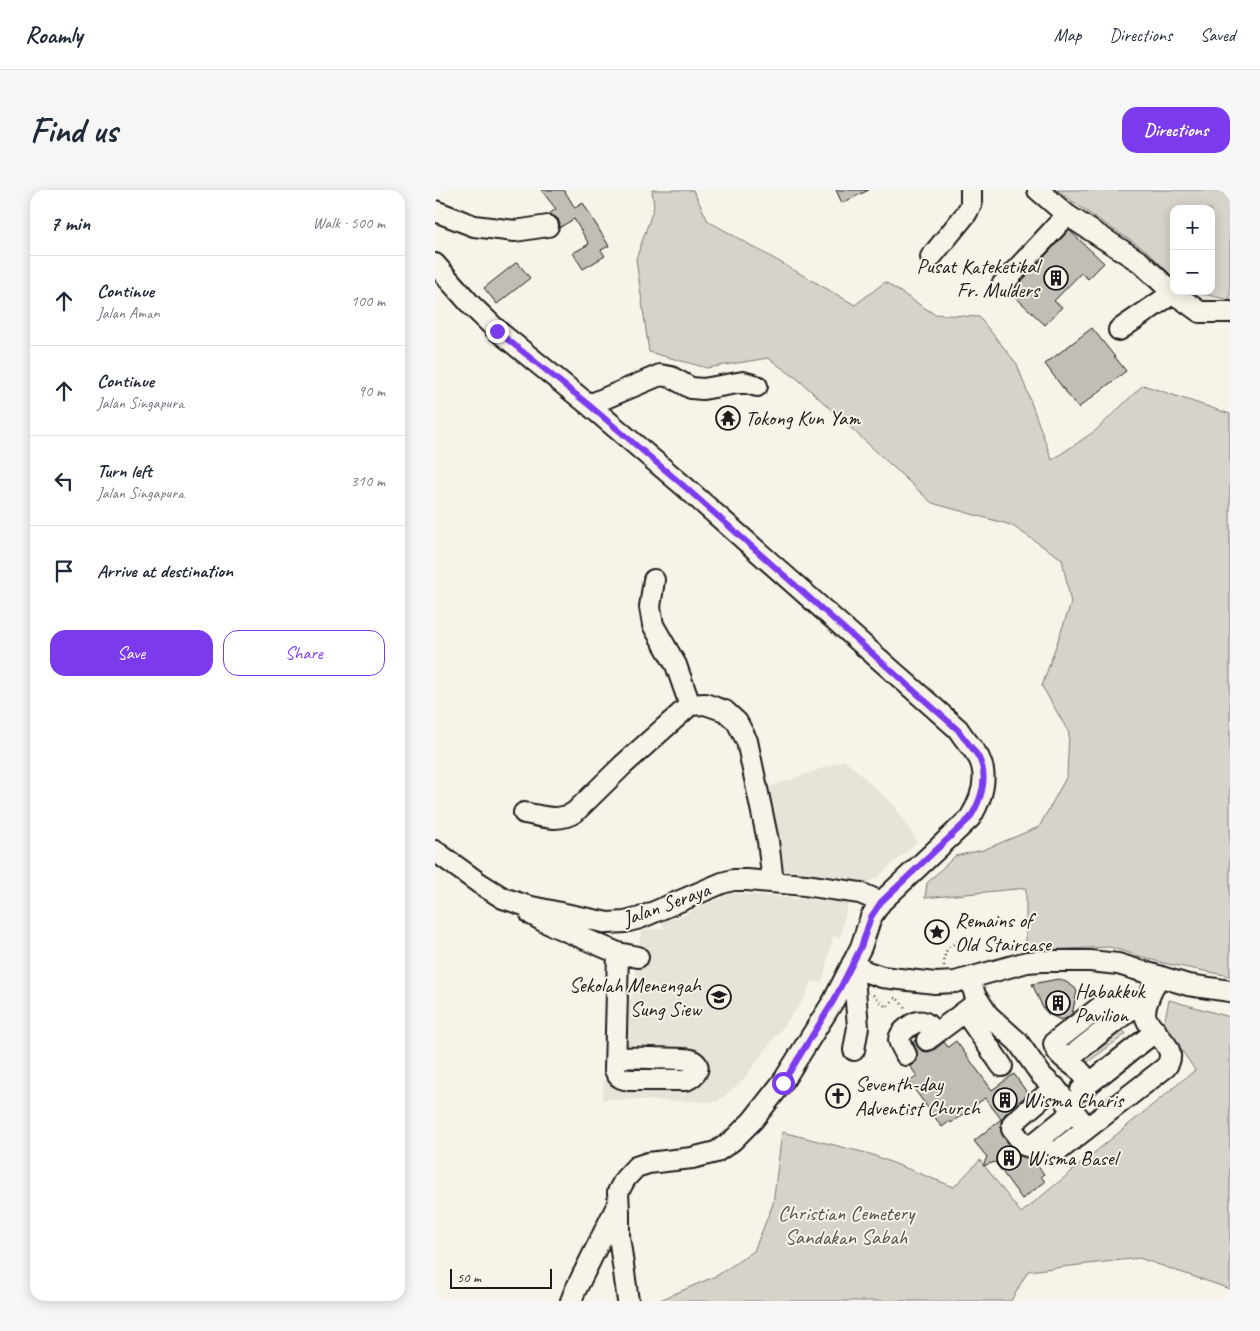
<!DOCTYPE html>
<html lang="en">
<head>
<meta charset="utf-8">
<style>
  body { margin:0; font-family:Caveat,sans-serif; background:#f6f6f7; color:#1f2937 }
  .controls { position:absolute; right:15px; top:15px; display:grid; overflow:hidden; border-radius:10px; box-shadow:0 2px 12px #0003 }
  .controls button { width:45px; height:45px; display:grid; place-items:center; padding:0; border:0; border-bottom:1px solid #e0e1e3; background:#fff; color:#1f2937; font:25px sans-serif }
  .scale { position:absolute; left:15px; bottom:12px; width:102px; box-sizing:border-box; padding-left:5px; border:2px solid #1c1c1c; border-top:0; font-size:14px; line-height:18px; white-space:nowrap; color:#1c1c1c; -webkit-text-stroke:4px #f7f3e8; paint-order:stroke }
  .stop { position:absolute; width:15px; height:15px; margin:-11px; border:4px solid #7c3aed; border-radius:50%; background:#fff }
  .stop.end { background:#7c3aed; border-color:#fff; box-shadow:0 1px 5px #0008 }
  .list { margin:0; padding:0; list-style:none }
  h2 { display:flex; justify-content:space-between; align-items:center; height:65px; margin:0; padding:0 20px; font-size:21px }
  h2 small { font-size:16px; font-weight:400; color:#747a83 }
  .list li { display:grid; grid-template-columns:32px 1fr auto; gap:15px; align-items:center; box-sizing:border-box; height:90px; padding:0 20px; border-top:1px solid #e0e1e3 }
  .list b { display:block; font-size:19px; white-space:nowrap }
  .list p { margin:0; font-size:16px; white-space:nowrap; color:#747a83 }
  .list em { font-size:16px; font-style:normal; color:#747a83 }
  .actions { display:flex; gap:10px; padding:15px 20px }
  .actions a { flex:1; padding:11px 0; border:1px solid #7c3aed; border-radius:15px; text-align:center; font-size:18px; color:#7c3aed }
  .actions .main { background:#7c3aed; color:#fff }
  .icon { flex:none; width:28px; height:28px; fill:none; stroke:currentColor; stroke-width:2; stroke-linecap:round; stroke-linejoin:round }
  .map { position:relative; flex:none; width:795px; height:1111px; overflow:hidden; border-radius:15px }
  header { display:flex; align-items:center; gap:30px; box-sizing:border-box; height:70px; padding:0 25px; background:#fff; border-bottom:1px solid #e0e1e3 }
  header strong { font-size:24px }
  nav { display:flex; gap:28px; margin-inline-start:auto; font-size:18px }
  .intro { display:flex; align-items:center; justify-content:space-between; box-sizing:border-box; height:120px; padding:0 30px }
  h1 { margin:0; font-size:35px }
  .button { padding:12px 22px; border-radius:15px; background:#7c3aed; color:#fff; font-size:18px; font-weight:700 }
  main { display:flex; gap:30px; padding:0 30px }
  aside { flex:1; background:#fff; border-radius:15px; box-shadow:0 2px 12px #0003 }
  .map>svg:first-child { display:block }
</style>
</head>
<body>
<header>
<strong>Roamly</strong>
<nav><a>Map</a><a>Directions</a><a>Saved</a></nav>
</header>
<div class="intro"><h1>Find us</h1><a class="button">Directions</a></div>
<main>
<aside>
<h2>7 min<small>Walk · 500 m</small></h2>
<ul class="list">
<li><svg class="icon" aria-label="ahead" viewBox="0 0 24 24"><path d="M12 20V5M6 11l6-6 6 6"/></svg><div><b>Continue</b><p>Jalan Aman</p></div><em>100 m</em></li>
<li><svg class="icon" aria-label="ahead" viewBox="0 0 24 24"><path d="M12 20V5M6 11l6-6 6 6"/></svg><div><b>Continue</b><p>Jalan Singapura</p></div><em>90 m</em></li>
<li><svg class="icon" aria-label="left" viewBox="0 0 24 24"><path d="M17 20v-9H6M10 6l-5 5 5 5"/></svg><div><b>Turn left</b><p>Jalan Singapura</p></div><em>310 m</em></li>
<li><svg class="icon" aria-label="arrive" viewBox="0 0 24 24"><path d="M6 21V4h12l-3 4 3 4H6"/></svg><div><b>Arrive at destination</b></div></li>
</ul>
<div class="actions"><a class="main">Save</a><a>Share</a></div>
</aside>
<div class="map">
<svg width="795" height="1111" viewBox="0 0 795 1111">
  <rect width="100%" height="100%" fill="#f7f3e8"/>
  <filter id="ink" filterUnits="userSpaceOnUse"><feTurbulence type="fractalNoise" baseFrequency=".02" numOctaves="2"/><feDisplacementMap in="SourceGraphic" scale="10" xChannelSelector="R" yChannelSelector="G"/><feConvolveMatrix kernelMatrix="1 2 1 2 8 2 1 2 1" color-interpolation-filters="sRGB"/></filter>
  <g filter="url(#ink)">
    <!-- built -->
    <path fill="#e6e3d9" d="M410 570 459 615 482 652 443 687 426 696 353 689 346 683 329 599Z
      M297 703 387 711 388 707 413 713 405 748 398 746 387 793 376 791 371 806 308 890 282 912 167 909 179 809H197L206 741 229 738 227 731 242 728Z"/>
    <!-- green -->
    <path fill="#d7d3cb" stroke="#7a7874" d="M217 0H258L273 31 420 115 450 92 499 124 544 127 582 174 617 270 660 241 708 195 795 224V786L728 773 674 757 591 761V698L490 708 492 693 520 666 548 660 604 637 632 586 634 543 607 496 636 413 627 369 576 335 497 313 364 190 333 168 272 178 214 162 201 69 219 17Z
      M622 0H795V110L753 101H776V19H739V88L712 61 655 24Z
      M734 810 795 827V1099L704 1068 593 1081 576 1111H223L283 1085 319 1061 338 1014 347 942 435 964 519 997 545 970 586 1023 760 880 729 834Z
      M672 819 691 844 650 874 631 849Z"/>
    <!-- building -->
    <path fill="#c0beb5" stroke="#1c1c1c" d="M106 0H129L140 18 148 13 174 56 166 60 170 66 148 79 138 63 154 54 139 29 124 38 125 34 123 29 114 24 121 19Z
      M401 0H434L407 13Z
      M634 40 669 73 653 89 646 83 619 111 627 117 610 135 576 103Z
      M82 72 95 88 62 114 49 98Z
      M657 138 691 181 643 218 610 174Z
      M623 789 631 792 640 798 642 802 637 824 630 829 626 830 613 824 608 818 597 794Z
      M480 850 483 857 487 861 493 862 499 860 509 852 513 857 521 851 557 900 579 884 593 904 570 924 566 931V942L580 963 585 966 597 969 609 984 606 986 610 992 587 1009 560 972 548 976 552 967 539 951 566 929 550 908 516 933 515 931 507 937 474 892 482 886 475 876 482 871V861L478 852Z"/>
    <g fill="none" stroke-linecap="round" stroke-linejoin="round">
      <!-- minor casing -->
      <g stroke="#1c1c1c" stroke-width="24">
        <path id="minor" d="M603 0 632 25 705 72 738 103 751 112 765 122H795
          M0 21 39 36 80 41 113 36
          M496 67 531 24 536 15V0
          M0 74 37 116 63 141 154 215 250 297 523 539C529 549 538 558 544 568 554 588 546 610 535 628L446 712 436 727 426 757 399 810 347 893 318 930 297 951 281 962 257 968 213 973 201 977 190 989 183 1002 184 1022V1046L193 1111
          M567 95 632 25
          M684 140 738 103
          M154 215 225 185 236 187 256 198 268 199 308 192 322 196
          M219 390 215 417 218 435 241 475 255 515
          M89 623C107 626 123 633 140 622L188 575 255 515 270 514 290 521 302 532 312 551 333 651 338 692
          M0 661 44 693 68 708 92 716 173 733 190 732 205 728 287 693 298 690H312L370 695 425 703 446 712
          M96 724 110 732 183 763 203 767
          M417 774 432 782 447 787 500 793 520 792 592 772 607 771H655L683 774 753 795 795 801
          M417 774 420 799 423 837 419 860
          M535 788 540 805 553 825 583 852 607 886 622 900 652 938
          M530 822 567 876
          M492 850 540 814
          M471 865C469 860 465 855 464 850 464 842 481 829 488 832 493 833 496 840 499 844
          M181 867 249 869C252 869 255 869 258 871 269 878 258 887 251 890H195C187 889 183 888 180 880L183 763
          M631 870 705 812
          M655 893C651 889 648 884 644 880 635 872 622 866 619 854L621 851 669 814 675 812 712 813
          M620 897 578 933 577 939 589 955 595 957 639 921
          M646 900 721 841
          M604 950 614 963 619 964 731 877C747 855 711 843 710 823 710 811 719 797 724 786
          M136 1111 140 1101 183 1014"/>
      </g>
      <!-- path -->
      <path stroke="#1c1c1c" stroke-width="2.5" stroke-dasharray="1 4" stroke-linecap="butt" d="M509 776 510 763 514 757 533 745
        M438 805 451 817 461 807 471 819"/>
      <!-- minor -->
      <use href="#minor" stroke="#f7f3e8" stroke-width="20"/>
    </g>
  </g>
  <g fill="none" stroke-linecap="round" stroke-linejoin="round" filter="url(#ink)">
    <!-- route -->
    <path stroke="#7c3aed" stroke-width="6" d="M62 141 154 215 250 297 523 540C529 549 538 558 544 568 554 588 546 610 535 628L446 712 436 727 426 757 399 810 348 893"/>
  </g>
  <!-- icons -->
  <defs>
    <g id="building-ring" transform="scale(1.25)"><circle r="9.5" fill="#f7f3e8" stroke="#1c1c1c" stroke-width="1.5"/><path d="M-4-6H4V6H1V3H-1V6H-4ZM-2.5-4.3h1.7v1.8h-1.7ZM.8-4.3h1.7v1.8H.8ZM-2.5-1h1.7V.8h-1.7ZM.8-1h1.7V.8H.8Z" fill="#1c1c1c"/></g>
    <g id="temple-ring" transform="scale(1.25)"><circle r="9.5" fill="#f7f3e8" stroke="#1c1c1c" stroke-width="1.5"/><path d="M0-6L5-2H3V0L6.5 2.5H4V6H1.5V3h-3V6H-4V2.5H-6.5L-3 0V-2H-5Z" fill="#1c1c1c"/></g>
    <g id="sight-ring" transform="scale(1.25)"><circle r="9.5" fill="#f7f3e8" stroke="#1c1c1c" stroke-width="1.5"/><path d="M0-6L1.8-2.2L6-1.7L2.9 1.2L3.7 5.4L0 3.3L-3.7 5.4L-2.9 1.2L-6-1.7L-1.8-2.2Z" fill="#1c1c1c"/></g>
    <g id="school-ring" transform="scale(1.25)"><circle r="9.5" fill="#f7f3e8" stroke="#1c1c1c" stroke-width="1.5"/><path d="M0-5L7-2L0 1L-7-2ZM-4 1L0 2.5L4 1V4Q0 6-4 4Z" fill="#1c1c1c"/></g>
    <g id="church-ring" transform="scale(1.25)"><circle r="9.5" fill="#f7f3e8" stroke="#1c1c1c" stroke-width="1.5"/><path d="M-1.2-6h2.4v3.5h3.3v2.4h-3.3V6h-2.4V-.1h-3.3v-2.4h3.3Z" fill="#1c1c1c"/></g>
  </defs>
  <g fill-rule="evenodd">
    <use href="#building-ring" x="621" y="88"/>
    <use href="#temple-ring" x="293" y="228"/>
    <use href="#sight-ring" x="502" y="742"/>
    <use href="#school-ring" x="284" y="807"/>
    <use href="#building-ring" x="623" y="813"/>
    <use href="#church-ring" x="403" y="906"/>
    <use href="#building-ring" x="570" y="910"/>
    <use href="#building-ring" x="574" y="968"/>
  </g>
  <g text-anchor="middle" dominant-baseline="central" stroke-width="4" stroke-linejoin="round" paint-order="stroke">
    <!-- poi labels -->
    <g font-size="21" fill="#1c1c1c" stroke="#f7f3e8" text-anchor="start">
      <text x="604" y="76" text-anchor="end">Pusat Kateketikal<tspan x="604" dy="24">Fr. Mulders</tspan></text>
      <text x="310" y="228">Tokong Kun Yam</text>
      <text x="520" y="730">Remains of<tspan x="520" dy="24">Old Staircase</tspan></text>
      <text x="266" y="795" text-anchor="end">Sekolah Menengah<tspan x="266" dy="24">Sung Siew</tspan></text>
      <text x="640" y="801">Habakkuk<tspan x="640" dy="24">Pavilion</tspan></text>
      <text x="420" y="894">Seventh-day<tspan x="420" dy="24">Adventist Church</tspan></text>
      <text x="588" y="910">Wisma Charis</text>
      <text x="592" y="968">Wisma Basel</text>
    </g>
    <!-- street labels -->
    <g font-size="21" fill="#1c1c1c" stroke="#f7f3e8">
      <text transform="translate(231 714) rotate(-20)">Jalan Seraya</text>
    </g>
    <!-- park labels -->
    <g font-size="21" fill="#545351" stroke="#f7f3e8">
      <text x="411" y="1023">Christian Cemetery<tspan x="411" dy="24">Sandakan Sabah</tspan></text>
    </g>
  </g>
</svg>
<div class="controls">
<button>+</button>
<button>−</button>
</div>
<div class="scale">50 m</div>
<div class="stop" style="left:348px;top:893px"></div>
<div class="stop end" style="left:62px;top:141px"></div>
</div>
</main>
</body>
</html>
